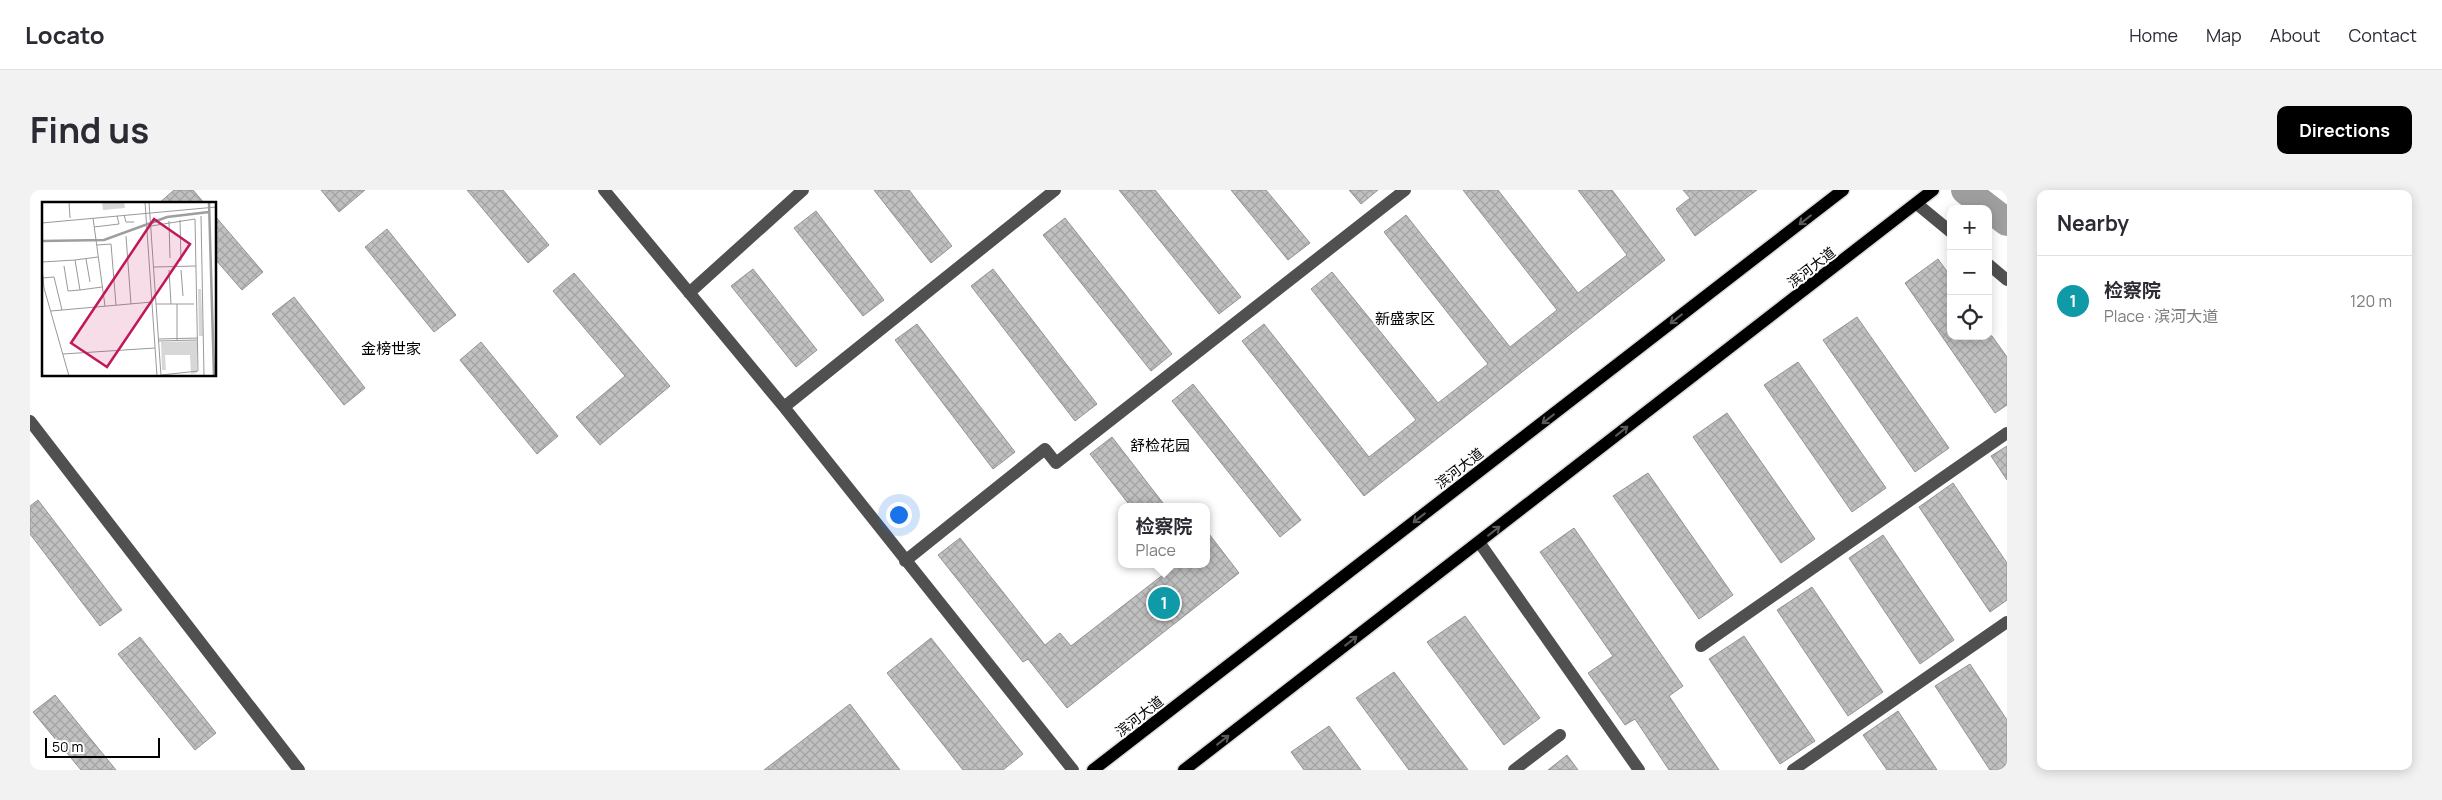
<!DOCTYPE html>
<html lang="en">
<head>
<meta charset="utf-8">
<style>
  body { margin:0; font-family:Manrope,"Noto Sans SC",sans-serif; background:#f2f2f3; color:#2b2b33 }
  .controls { position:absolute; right:15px; top:15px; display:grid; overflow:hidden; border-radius:10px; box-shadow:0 2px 12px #0003 }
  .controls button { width:45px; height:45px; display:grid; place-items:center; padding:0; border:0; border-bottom:1px solid #e1e1e2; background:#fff; color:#2b2b33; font:25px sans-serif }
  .scale { position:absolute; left:15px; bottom:12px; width:115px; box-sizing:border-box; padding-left:5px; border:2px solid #000; border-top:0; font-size:14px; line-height:18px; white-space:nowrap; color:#000; -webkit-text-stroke:4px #fff; paint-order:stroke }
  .you { position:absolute; left:868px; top:324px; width:18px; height:18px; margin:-12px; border:4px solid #fff; border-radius:50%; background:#1a73e8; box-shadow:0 0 0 8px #1a73e833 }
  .badge { display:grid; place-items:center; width:32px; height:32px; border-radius:50%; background:#000; color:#fff; font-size:16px; font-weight:700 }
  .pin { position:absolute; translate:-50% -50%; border:2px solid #fff; box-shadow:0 1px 5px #0006 }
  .popup { position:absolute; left:1088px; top:313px; width:92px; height:65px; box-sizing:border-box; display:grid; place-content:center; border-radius:10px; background:#fff; filter:drop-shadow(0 1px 4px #0005); font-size:16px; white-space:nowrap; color:#7c7c81 }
  .popup b { font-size:19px; color:#2b2b33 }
  .popup::after { content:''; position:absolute; left:50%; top:100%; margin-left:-10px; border:10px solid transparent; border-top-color:#fff }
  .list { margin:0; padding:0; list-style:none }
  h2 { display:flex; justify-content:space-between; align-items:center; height:65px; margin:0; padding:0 20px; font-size:21px }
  h2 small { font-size:16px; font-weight:400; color:#7c7c81 }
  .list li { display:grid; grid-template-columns:32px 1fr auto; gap:15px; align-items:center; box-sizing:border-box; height:90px; padding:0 20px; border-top:1px solid #e1e1e2 }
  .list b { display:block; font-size:19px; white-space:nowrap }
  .list p { margin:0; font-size:16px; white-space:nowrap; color:#7c7c81 }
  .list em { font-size:16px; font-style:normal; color:#7c7c81 }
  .icon { flex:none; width:28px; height:28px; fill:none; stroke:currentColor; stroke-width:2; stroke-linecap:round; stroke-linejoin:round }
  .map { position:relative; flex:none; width:1977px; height:580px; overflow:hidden; border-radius:10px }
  header { display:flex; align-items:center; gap:30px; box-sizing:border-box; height:70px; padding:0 25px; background:#fff; border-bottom:1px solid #e1e1e2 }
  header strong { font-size:24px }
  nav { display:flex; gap:28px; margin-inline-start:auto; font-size:18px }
  .intro { display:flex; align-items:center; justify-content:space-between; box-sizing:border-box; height:120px; padding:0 30px }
  h1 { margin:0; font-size:35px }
  .button { padding:12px 22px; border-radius:10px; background:#000; color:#fff; font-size:18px; font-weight:700 }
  main { display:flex; gap:30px; padding:0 30px }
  aside { flex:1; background:#fff; border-radius:10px; box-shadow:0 2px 12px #0003 }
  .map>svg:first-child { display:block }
</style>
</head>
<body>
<header>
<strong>Locato</strong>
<nav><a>Home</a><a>Map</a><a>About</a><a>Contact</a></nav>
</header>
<div class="intro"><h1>Find us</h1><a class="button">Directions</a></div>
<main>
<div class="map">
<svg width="1977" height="580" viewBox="0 0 1977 580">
  <defs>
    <pattern id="building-cross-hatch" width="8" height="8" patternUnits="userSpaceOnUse" patternTransform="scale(1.25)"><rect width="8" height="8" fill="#c0c0c0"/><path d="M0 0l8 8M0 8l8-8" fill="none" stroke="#a3a3a3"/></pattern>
  </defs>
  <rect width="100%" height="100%" fill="#fff"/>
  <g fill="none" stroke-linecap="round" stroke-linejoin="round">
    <!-- river -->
    <path stroke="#9e9e9e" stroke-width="28" d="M1935 0 1977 32"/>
  </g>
  <!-- building -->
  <path fill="url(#building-cross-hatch)" stroke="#949494" d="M144 0H163L175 14H128Z
    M291 0H335L309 22Z
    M437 0H473L519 55 498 73Z
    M844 0H879L922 56 901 73Z
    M1089 0H1125L1211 107 1189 124Z
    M1201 0H1236L1280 53 1258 70Z
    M1319 0H1348L1331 14Z
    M1433 0H1468L1548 103 1597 65 1548 0H1582L1635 70 1334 306 1212 151 1234 134 1339 267 1386 230 1281 99 1302 82 1408 213 1458 174 1354 42 1376 25 1480 157 1527 120Z
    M1653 0H1727L1665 46 1646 19 1660 8Z
    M786 21 854 110 833 126 764 38Z
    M185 26 233 82 212 100 185 69Z
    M1035 28 1142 164 1121 181 1013 45Z
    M357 39 426 125 404 142 335 57Z
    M1908 69 1921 87V146H1962L1977 167V215L1965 223 1875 93Z
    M723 79 787 160 766 177 701 96Z
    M963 79 1067 214 1045 231 941 96Z
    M544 83 640 196 570 255 546 227 595 186 523 101Z
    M264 107 335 198 314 215 242 124Z
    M1827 127 1919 258 1885 282 1793 150Z
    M887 134 985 262 963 279 865 150Z
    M451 152 528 246 507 264 430 170Z
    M1768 172 1856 298 1822 322 1734 195Z
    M1163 194 1271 330 1250 347 1142 211Z
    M1697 223 1785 349 1751 373 1663 247Z
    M1082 247 1136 317H1101L1060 264Z
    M1977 256V290L1961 266Z
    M1618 283 1703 405 1669 429 1583 306Z
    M1923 293 1977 373V410L1960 422 1889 317Z
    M8 310 92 420 70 436 0 344V316Z
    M1544 338 1653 496 1639 506 1689 580H1639L1605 529 1595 535 1558 483 1583 466 1510 362Z
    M1176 340 1209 383 1037 518 998 469 993 472 908 365 930 348 1015 455 1030 443 1041 456 1147 374H1176Z
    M1853 345 1924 450 1890 474 1819 368Z
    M1782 397 1853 502 1818 526 1747 420Z
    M1435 426 1510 528 1474 555 1397 452Z
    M1714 446 1785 551 1750 574 1679 469Z
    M110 447 186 543 165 560 88 464Z
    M901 448 993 564 973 580H933L857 483Z
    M1940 474 1977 530V580H1960L1905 496Z
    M1364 482 1438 580H1379L1326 508Z
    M25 505 86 580H51L3 522Z
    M820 514 870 580H734Z
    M1868 521 1907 580H1857L1833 545Z
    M1299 536 1331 580H1274L1261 562Z
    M1537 565 1548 580H1518Z"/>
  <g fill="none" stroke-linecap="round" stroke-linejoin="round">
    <!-- major casing -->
    <g stroke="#dbdbdb" stroke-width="15">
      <path id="major" d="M1063 580 1813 0
        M1154 580 1903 0"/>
    </g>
    <!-- minor -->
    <path stroke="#505050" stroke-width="12" d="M574 0 754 217 1043 580
      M1887 14 1921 42
      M1958 74 1977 90
      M659 103 773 0
      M754 217 1025 0
      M0 231 269 580
      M1449 352 1609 580
      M875 371 1015 259 1026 273 1375 0
      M1671 456 1977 243
      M1484 580 1530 545
      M1763 580 1977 432"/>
    <!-- major -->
    <use href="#major" stroke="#000" stroke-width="12"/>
  </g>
  <!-- one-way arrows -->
  <defs><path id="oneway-shaft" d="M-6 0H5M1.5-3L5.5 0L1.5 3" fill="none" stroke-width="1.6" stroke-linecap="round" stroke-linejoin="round" transform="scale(1.25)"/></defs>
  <g stroke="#595959">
    <use href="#oneway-shaft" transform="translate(1775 30) rotate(142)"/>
    <use href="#oneway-shaft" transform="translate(1646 129) rotate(142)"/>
    <use href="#oneway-shaft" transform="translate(1518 229) rotate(142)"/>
    <use href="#oneway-shaft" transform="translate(1592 241) rotate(-38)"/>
    <use href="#oneway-shaft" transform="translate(1389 328) rotate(142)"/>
    <use href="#oneway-shaft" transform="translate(1464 341) rotate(-38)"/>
    <use href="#oneway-shaft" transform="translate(1321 451) rotate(-38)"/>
    <use href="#oneway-shaft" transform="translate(1193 550) rotate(-38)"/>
  </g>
  <g text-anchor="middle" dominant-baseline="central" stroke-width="4" stroke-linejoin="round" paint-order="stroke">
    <!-- street labels -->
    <g font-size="14" fill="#000" stroke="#fff">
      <text transform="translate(1781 77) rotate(-38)">滨河大道</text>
      <text transform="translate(1429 278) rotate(-38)">滨河大道</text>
      <text transform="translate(1109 526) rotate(-38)">滨河大道</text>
    </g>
    <!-- neighbourhood labels -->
    <g font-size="15" fill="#000" stroke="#fff">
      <text x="1375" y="128">新盛家区</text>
      <text x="361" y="158">金榜世家</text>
      <text x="1130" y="255">舒检花园</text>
    </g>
  </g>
  <!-- overview -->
  <g transform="translate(12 12)">
    <rect width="174" height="174" fill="#fff"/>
    <path d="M156 87H159L161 134H157ZM155 139V171L149 172 148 153H123L124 168H120L119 140Z" fill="#d7d7d7"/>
    <path d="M60 0H82L83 6 61 8Z" fill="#d7d7d7"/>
    <path fill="none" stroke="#9e9e9e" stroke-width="2.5" d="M167 0 172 174M0 39 62 38 125 15 167 10"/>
    <path fill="none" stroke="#999" stroke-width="1" d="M27 0 28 16M103 0 115 174M107 0 119 174M82 13 84 20H92M159 14 162 174M51 16 63 104M138 18 139 59M127 19 128 56M0 21 174 5M109 24 153 17 156 169 119 173M52 25 77 22 75 14M84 34 89 102M55 43 69 42 74 103M44 57 48 80M0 60 33 58M22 64 26 89 38 88 33 58 56 55M0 65 2 86 27 174M112 65 154 64M127 68 129 102M139 68 141 94M0 76 12 75 20 108M38 88 60 85M114 102H135V139M135 102H152M9 109 110 100M117 137 156 136M117 139 155 138M21 152 113 146"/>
    <path fill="#c2185b" fill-opacity="0.15" stroke="#c2185b" stroke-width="2.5" d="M112 17 148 42 65 165 29 141Z"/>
    <rect width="174" height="174" fill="none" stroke="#000" stroke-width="2.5"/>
  </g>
</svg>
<div class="controls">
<button>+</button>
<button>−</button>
<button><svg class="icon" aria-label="locate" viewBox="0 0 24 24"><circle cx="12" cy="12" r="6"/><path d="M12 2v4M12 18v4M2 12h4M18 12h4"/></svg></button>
</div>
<div class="scale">50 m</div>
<div class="you"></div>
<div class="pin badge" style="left:1134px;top:413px;background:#0f9aa8">1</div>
<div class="popup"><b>检察院</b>Place</div>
</div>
<aside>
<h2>Nearby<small></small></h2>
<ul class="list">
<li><span class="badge" style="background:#0f9aa8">1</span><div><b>检察院</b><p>Place · 滨河大道</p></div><em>120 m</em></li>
</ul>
</aside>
</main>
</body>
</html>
